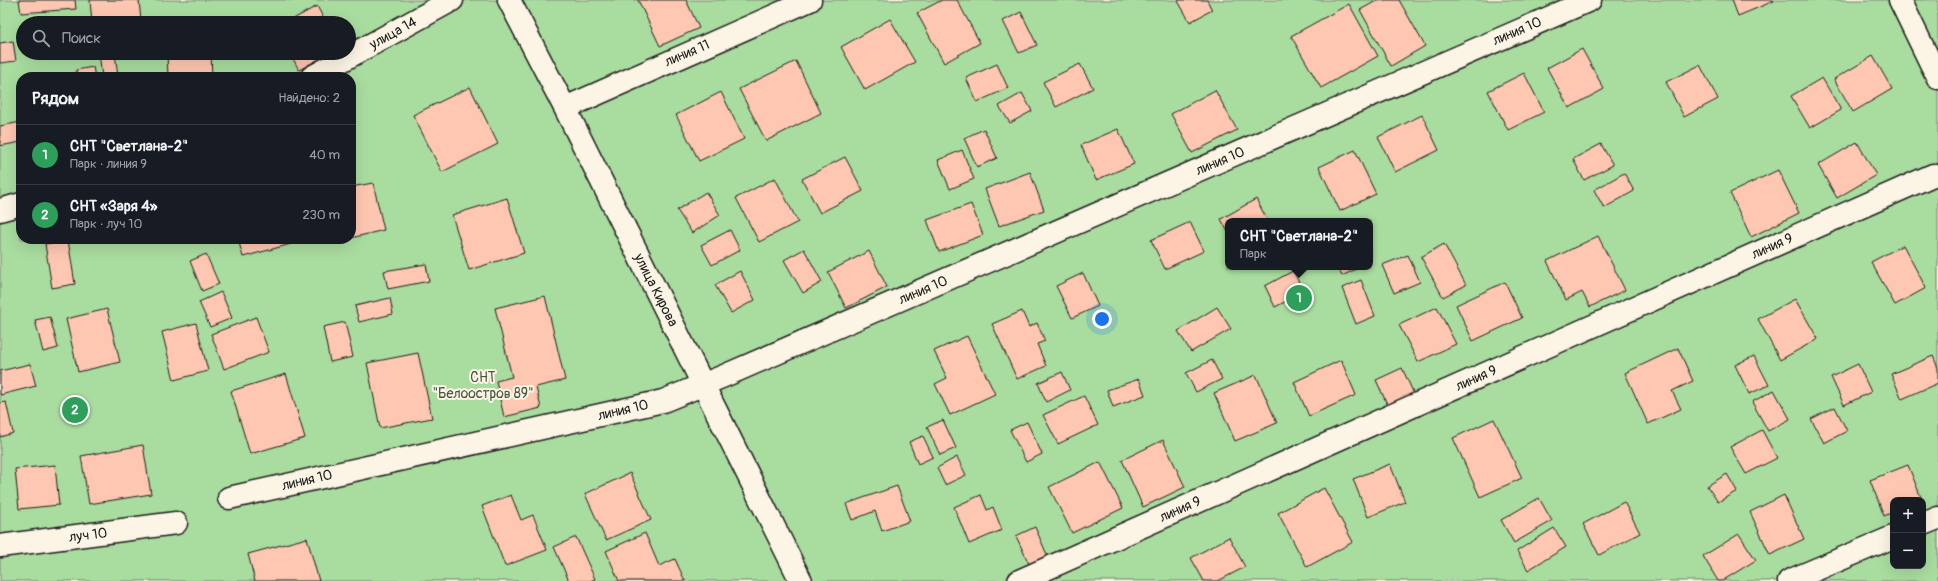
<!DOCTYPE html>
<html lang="ru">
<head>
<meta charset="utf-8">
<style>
  body { margin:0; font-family:Pangolin,sans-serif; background:#20242c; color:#f1f3f6 }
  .controls { position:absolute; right:12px; bottom:12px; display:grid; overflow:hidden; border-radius:8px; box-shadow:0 4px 16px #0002 }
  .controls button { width:36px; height:36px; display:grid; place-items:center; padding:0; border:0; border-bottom:1px solid #363941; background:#171b24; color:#f1f3f6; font:20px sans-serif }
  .you { position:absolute; left:1102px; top:319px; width:14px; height:14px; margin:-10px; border:3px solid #fff; border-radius:50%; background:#1a73e8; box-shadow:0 0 0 6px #1a73e833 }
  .badge { display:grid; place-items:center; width:26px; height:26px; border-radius:50%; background:#0f766e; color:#fff; font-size:13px; font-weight:700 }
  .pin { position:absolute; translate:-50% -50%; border:2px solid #fff; box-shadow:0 1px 4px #0006 }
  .popup { position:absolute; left:1225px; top:218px; width:148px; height:52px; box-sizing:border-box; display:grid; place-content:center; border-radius:8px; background:#171b24; filter:drop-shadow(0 1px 3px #0005); font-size:13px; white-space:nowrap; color:#9ea1a6 }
  .popup b { font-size:15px; color:#f1f3f6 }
  .popup::after { content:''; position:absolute; left:50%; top:100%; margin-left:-8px; border:8px solid transparent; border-top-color:#171b24 }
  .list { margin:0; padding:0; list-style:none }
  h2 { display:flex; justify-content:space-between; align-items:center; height:52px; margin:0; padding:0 16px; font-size:17px }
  h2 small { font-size:13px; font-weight:400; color:#9ea1a6 }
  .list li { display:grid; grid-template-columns:26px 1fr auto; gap:12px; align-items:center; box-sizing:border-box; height:60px; padding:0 16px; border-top:1px solid #363941 }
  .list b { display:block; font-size:15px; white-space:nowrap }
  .list p { margin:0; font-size:13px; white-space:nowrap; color:#9ea1a6 }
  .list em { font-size:13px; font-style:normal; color:#9ea1a6 }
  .icon { flex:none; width:22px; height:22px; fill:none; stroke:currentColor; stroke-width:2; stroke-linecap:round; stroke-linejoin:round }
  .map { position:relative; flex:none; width:1938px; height:581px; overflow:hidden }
  .search { position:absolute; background:#171b24; box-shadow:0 4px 16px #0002; left:16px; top:16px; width:340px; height:44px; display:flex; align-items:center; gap:10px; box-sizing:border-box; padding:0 14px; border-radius:22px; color:#9ea1a6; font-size:15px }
  .panel { position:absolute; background:#171b24; box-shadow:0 4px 16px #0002; left:16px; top:72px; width:340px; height:172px; border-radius:16px }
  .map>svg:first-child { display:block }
</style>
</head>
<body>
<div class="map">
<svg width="1938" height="581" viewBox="0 0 1938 581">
  <rect width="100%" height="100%" fill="#fcf5e5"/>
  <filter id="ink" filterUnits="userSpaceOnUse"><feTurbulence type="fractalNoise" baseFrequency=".025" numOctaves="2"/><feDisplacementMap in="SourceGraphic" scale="8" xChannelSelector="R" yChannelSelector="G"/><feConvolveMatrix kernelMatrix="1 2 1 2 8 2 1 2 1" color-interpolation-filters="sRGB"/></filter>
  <g filter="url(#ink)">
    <!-- green -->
    <path fill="#a9dd9f" stroke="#627c5e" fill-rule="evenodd" d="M0 0H1938V581H0ZM23 23H349V53H23ZM21 77H351V239H21ZM1228 221H1370V267H1228ZM1893 500H1923V566H1893Z"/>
    <!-- building -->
    <path fill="#fec7b1" stroke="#1c1c1c" d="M19 0H75L76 9 21 13Z
      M90 0H139L141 21 92 23Z
      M638 0H686L699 28 660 46Z
      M942 0H957L980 43 944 63 917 13Z
      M1180 0H1207L1212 10 1190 22 1178 1Z
      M1378 0H1399L1425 46 1391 66 1360 10Z
      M1732 0H1773L1774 1 1738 16Z
      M1349 4 1378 56 1321 88 1291 36Z
      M317 6 326 23H286Z
      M1021 12 1037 45 1019 53 1003 21Z
      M890 19 915 62 865 90 841 47Z
      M13 41 16 61 0 63V43Z
      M1582 49 1604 89 1569 108 1547 68Z
      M99 53H115L118 77H102Z
      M167 53H211L212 77H168Z
      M290 53H330L299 70Z
      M1873 56 1892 89 1853 112 1834 79Z
      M796 61 821 113 766 141 739 89Z
      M997 64 1008 88 977 102 966 78Z
      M1080 64 1093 88 1056 107 1043 82Z
      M1700 65 1718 99 1684 117 1666 82Z
      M93 67 95 77H77L76 70Z
      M1524 73 1544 112 1508 130 1488 91Z
      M1822 78 1841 110 1810 128 1791 96Z
      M470 87 498 144 442 172 413 115Z
      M1215 90 1237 130 1192 153 1171 114Z
      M721 92 744 139 699 161 676 115Z
      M1022 93 1032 111 1010 123 999 106Z
      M1422 115 1439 150 1395 172 1378 137Z
      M21 122V142L0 146V126Z
      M984 129 997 158 977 167 964 138Z
      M1118 129 1134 164 1096 180 1081 145Z
      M1857 142 1876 175 1837 198 1818 165Z
      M1601 144 1613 165 1584 180 1573 159Z
      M962 150 974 179 950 189 938 160Z
      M1355 150 1376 194 1340 211 1319 167Z
      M845 157 863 191 820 213 802 179Z
      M1778 170 1799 213 1751 237 1730 193Z
      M1030 172 1044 210 999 226 985 189Z
      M1624 173 1634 191 1604 208 1594 190Z
      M775 178 798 222 759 242 736 198Z
      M373 183 384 230 351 238V187Z
      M706 192 720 215 692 233 677 210Z
      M507 198 524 253 469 270 452 215Z
      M1256 199 1268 221H1228V232L1221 219Z
      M971 204 983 235 939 252 927 220Z
      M1190 222 1204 251 1165 269 1151 240Z
      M730 230 740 250 712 265 701 245Z
      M1598 236 1625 290 1590 307 1582 292 1566 300 1547 261Z
      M238 239H289L291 244 243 257Z
      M68 240 75 284 52 288 45 244Z
      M1444 244 1466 285 1443 297 1421 257Z
      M1903 245 1926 288 1895 305 1871 262Z
      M804 249 822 282 803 293 784 260Z
      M869 251 887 287 846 308 828 272Z
      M206 254 219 284 202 291 190 261Z
      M1408 255 1420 282 1394 293 1382 265Z
      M426 264 429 281 388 289 384 271Z
      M1337 267H1358V268L1342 276Z
      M740 271 755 300 731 313 715 285Z
      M1293 271 1304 292 1275 307 1265 286Z
      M1083 273 1098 306 1072 318 1056 286Z
      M1361 280 1375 316 1356 324 1342 288Z
      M1505 282 1522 318 1473 341 1456 305Z
      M221 292 232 318 210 327 199 302Z
      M545 296 565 380 536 387 541 408 504 417 496 381 512 377 495 308Z
      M390 298 393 314 359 322 355 306Z
      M1795 299 1818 339 1780 360 1758 319Z
      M1217 307 1231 329 1191 352 1178 331Z
      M1437 307 1456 344 1418 362 1399 325Z
      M107 309 120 362 78 372 66 319Z
      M1022 311 1029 327 1037 323 1045 341 1037 344 1046 366 1017 379 992 324Z
      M50 317 58 348 43 352 35 320Z
      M256 317 269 352 224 369 211 334Z
      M345 322 353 357 330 362 323 327Z
      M196 323 208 371 174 380 162 332Z
      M967 336 995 394 950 415 935 384 947 378 934 351Z
      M1678 348 1693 381 1672 391 1681 409 1648 424 1625 373Z
      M418 353 432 418 380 428 367 363Z
      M1754 356 1769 385 1749 394 1735 365Z
      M1933 356 1938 368V383L1902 399 1891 374Z
      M1212 360 1222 379 1196 392 1186 373Z
      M1341 360 1356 395 1309 416 1294 382Z
      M30 364 36 386 0 395V371Z
      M1858 364 1871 392 1844 405 1831 377Z
      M1402 368 1414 394 1388 406 1376 380Z
      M1062 372 1070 390 1046 402 1038 383Z
      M286 374 305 438 250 454 231 391Z
      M1256 375 1277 423 1235 441 1214 393Z
      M1139 379 1145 395 1113 407 1107 390Z
      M1774 390 1790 419 1768 431 1752 402Z
      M1084 396 1098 425 1058 444 1043 415Z
      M6 402 13 433 0 437V403Z
      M1835 407 1847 431 1824 443 1811 419Z
      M1494 419 1522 478 1480 497 1453 438Z
      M943 420 956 448 940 455 927 427Z
      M1027 422 1042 454 1026 462 1010 430Z
      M1762 430 1777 458 1746 474 1730 447Z
      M923 436 933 457 918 464 909 442Z
      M1163 440 1185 487 1143 507 1122 460Z
      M143 445 151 494 89 504 81 456Z
      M957 457 966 475 945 485 937 468Z
      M1100 462 1123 508 1072 533 1049 487Z
      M1390 464 1405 502 1368 517 1353 479Z
      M55 465 59 505 19 509 15 469Z
      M1908 465 1922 500H1893V512L1884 516 1870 480Z
      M630 473 651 520 606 540 585 494Z
      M1727 474 1737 491 1718 502 1707 486Z
      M897 486 910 521 882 531 875 511 852 520 846 504Z
      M1324 488 1353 542 1307 567 1278 513Z
      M511 495 521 520 533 515 547 550 505 566 482 506Z
      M981 495 987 510 993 507 1002 530 969 544 954 507Z
      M1784 495 1804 539 1770 555 1750 512Z
      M1539 498 1552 521 1514 543 1501 520Z
      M1624 502 1640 533 1599 555 1583 524Z
      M1035 527 1048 557 1030 566 1016 536Z
      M1554 528 1566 547 1528 570 1517 551Z
      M645 533 659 566 675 559 685 581H619L606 551Z
      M1739 534 1756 560 1722 581H1718L1703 556Z
      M576 537 595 579 590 581H569L554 547Z
      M1229 537 1245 567 1218 581H1204L1191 558Z
      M307 538 319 581H255L248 554Z"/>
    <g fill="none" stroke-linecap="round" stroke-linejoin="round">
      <!-- street casing -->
      <g stroke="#1c1c1c" stroke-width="25">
        <path id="street" d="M509 0 565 108 801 581
          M1900 0 1938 78
          M312 77 452 0
          M565 108 810 0
          M0 210 21 204
          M229 498 663 401 724 376 1590 0
          M1923 524 1938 518
          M0 546 176 523
          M1019 581 1933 175
          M1789 581 1893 537"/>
      </g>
      <!-- street -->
      <use href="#street" stroke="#fcf5e5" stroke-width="22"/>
    </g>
  </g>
  <g text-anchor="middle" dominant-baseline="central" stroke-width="4" stroke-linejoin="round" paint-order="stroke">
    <!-- street labels -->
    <g font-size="14" fill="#1c1c1c" stroke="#fcf5e5">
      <text transform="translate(1517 31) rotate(-23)">линия 10</text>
      <text transform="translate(393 33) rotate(-29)">улица 14</text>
      <text transform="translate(687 53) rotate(-23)">линия 11</text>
      <text transform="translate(1220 161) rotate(-23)">линия 10</text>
      <text transform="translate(1772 246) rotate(-24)">линия 9</text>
      <text transform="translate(656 290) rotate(63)">улица Кирова</text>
      <text transform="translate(923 290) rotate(-23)">линия 10</text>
      <text transform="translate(1476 378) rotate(-24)">линия 9</text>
      <text transform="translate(623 410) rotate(-13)">линия 10</text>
      <text transform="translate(307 480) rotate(-13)">линия 10</text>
      <text transform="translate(1180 509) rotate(-24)">линия 9</text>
      <text transform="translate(88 535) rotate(-7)">луч 10</text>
    </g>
    <!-- park labels -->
    <g font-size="14" fill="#465643" stroke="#fcf5e5">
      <text x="483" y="377">СНТ<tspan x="483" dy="16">"Белоостров 89"</tspan></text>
    </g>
  </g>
</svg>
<div class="controls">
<button>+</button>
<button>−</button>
</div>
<div class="you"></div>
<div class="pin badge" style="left:1299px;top:298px;background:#2e9e5b">1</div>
<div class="popup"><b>СНТ &quot;Светлана-2&quot;</b>Парк</div>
<div class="pin badge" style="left:75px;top:410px;background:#2e9e5b">2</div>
<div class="search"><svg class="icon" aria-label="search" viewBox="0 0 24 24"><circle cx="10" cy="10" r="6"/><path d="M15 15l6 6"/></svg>Поиск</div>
<section class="panel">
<h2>Рядом<small>Найдено: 2</small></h2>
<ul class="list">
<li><span class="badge" style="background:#2e9e5b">1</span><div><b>СНТ &quot;Светлана-2&quot;</b><p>Парк · линия 9</p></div><em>40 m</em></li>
<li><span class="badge" style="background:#2e9e5b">2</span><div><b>СНТ «Заря 4»</b><p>Парк · луч 10</p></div><em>230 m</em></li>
</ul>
</section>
</div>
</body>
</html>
